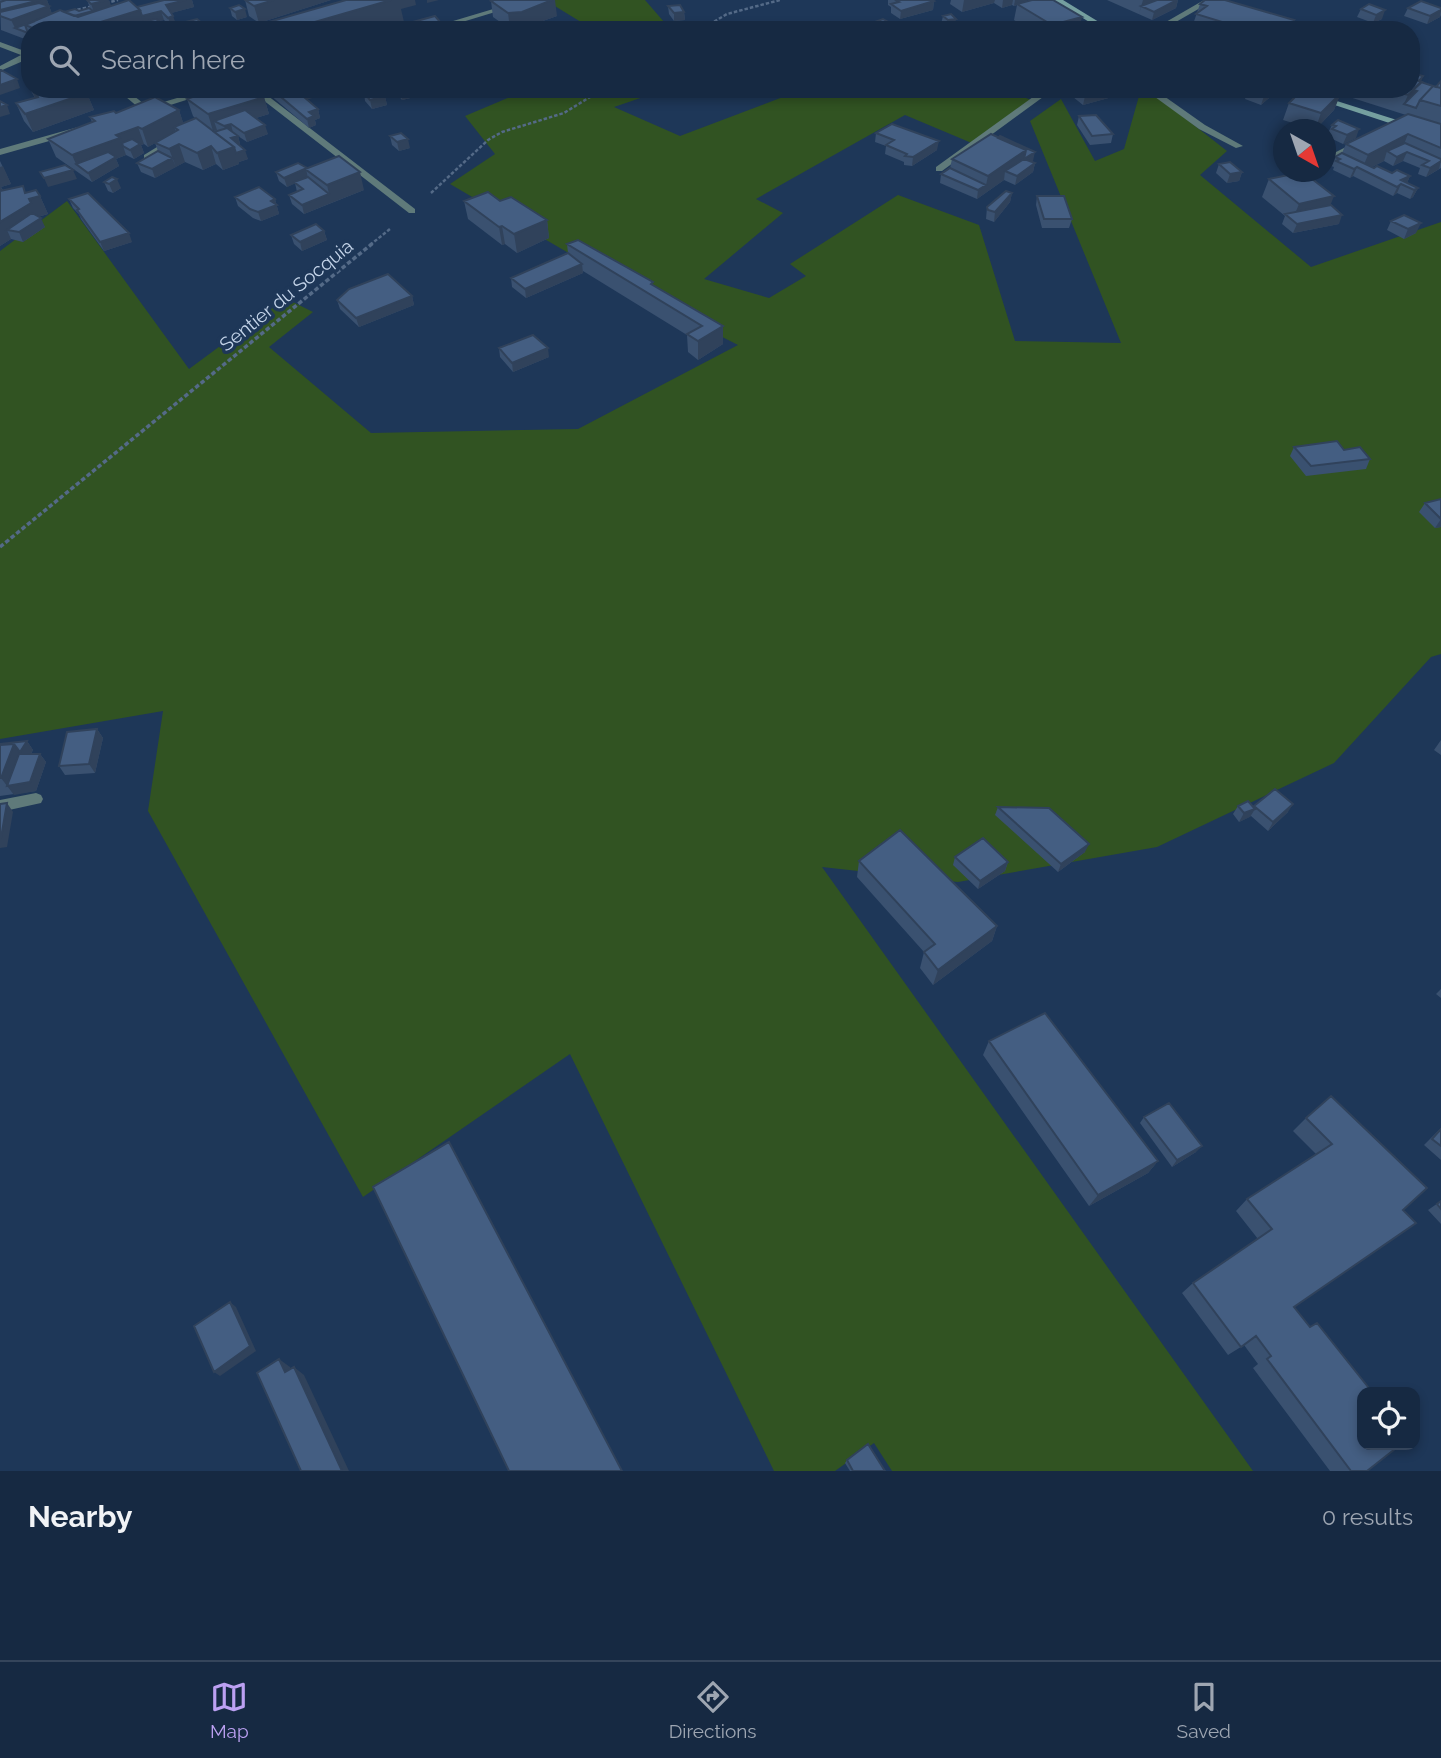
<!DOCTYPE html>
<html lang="en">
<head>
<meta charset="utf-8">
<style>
  body { margin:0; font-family:Raleway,sans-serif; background:#1f3149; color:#f1f3f6 }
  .controls { position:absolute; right:21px; bottom:21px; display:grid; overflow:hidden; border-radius:14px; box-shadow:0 4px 10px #0003 }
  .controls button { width:63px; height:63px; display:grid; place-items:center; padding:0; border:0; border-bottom:2px solid #35455b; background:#162942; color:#f1f3f6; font:35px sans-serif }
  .compass { position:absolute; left:1273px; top:119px; width:63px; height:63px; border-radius:50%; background:#162942; box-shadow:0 4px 10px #0003; rotate:140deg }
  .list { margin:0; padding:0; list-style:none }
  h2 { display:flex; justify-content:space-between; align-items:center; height:91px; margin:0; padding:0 28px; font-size:30px }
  h2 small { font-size:23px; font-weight:400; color:#9ea6b2 }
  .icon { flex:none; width:38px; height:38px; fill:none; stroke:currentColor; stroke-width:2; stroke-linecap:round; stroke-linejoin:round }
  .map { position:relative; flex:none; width:1441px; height:1471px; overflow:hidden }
  .search { position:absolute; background:#162942; box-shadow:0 4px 10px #0003; left:21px; right:21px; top:21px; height:77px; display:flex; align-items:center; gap:18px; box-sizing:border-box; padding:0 24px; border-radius:28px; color:#9ea6b2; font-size:26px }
  .sheet { height:189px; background:#162942 }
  nav { display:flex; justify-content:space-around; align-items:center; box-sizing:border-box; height:98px; border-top:2px solid #35455b; background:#162942; font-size:19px; color:#9ea6b2 }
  nav a { display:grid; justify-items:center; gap:4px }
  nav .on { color:#bca0f2 }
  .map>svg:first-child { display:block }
</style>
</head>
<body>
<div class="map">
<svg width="1441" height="1471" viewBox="0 0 1441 1471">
  <rect width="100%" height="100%" fill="#1e3758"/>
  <!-- green -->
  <path fill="#315322" d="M545 0H645L671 30H594Z
    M529 89H667L614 107 680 136 804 89H1002L1034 101 974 144 905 115 756 199 783 213 704 279 769 298 806 276 790 264 898 195 979 225 1015 341 1121 343 1030 121 1061 99 1095 161 1124 149 1141 89H1148L1227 151 1200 175 1311 267 1441 222V654L1431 657 1334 763 1157 847 958 882 822 867 1253 1471H892L874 1443 835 1471H774L570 1054 363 1197 148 811 163 711 0 739V251L67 201 189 369 285 298 313 312 269 347 371 433 578 429 738 345 646 298 450 184 495 154 465 116Z"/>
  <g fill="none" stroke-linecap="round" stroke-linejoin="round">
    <!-- path-far1 -->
    <path stroke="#546a87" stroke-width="2.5" stroke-dasharray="3.5 2" stroke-linecap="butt" d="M106 3 118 0
      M72 11 94 6
      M700 30 727 14 780 0
      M431 193 488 140 502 132 564 113 603 89
      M370 245 390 229"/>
    <!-- path -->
    <path stroke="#546a87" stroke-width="3.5" stroke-dasharray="4.5 2.5" stroke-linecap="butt" d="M0 547 373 243"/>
    <!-- lane -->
    <path fill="#5f7a7a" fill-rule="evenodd" d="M1204 0H1214L1162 30H1152Z
      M249 89H259L415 209V213H409Z
      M1044 89H1054L942 171H936V167Z
      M1144 89H1154L1205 125 1243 146 1236 148 1199 129Z
      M170 139 177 141 150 159H144V155Z
      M1356 142 1363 144 1326 163V157Z"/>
    <!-- street -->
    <path fill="#5f7a7a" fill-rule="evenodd" d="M523 0H535L436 30H423Z
      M0 42 30 53V58L0 71V66L21 55 0 47Z
      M110 89C127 89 135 96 147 107L207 89H221L145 113 126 97Z
      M78 127 82 130 81 132 0 155V149Z
      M36 793 41 795 43 799 41 803 0 812V800Z"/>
    <!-- secondary -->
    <path fill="#759f9f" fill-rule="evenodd" d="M1054 0H1063L1112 30H1102Z
      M1286 89H1299L1441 134V140Z"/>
  </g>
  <!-- wall -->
  <path fill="#3a5170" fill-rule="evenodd" d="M0 0H47L52 14 64 12H94L90 8 87 0 112 6 137 7 164 0H192L194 7 171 13 175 24H203L205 30H30V41L1 30ZM164 20 170 26 163 27 162 24 159 21Z
    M245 0H331L259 23 249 16Z
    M888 0H932L934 1 933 10 900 19 891 13V7L888 5Z
    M951 0H1027V1L1079 30H1029L1014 20 1017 5 1014 6 1012 5 1002 8 994 3 962 12 950 4Z
    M1107 0H1178L1176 8 1152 20Z
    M491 1 557 16 523 28 510 29 493 17Z
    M1200 4 1290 30H1191Z
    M1369 4 1382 19 1373 23 1357 17 1361 9Z
    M668 6 684 12 685 20 674 21 669 14Z
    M230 8 247 17 237 20 232 16Z
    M1408 8H1441V15L1440 17 1427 24 1404 16Z
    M943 16 955 27 947 29 941 24Z
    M872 23 901 30H872Z
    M1411 66 1416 68 1413 74 1422 82 1436 87 1441 81V168L1426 177 1418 174 1420 168 1403 161 1393 166 1384 161 1372 167 1392 173 1410 176 1407 183 1418 188 1413 197 1410 199 1397 193 1393 196 1353 176 1350 178 1333 170 1334 167 1331 166 1335 157 1342 153 1346 144 1406 115 1340 94 1334 110 1315 130 1283 120 1289 103 1303 89H1411Z
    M30 89H85L94 110 33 132 24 121 16 103 35 98Z
    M152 89H180L175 90 153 91Z
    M263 89H359V91L338 93 327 98 318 90 320 96 306 99 318 109 320 118 315 120 316 125 309 128Z
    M373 89H385V91L381 92 385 96 387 105 372 109 365 101 364 92Z
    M396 89H417L419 96 402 100 397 94Z
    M1063 89H1124L1123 94 1083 105Z
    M1198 89H1217L1212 94Z
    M1272 90 1269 98 1261 105 1245 99 1248 91Z
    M264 97 269 114 256 118 268 134 247 142 238 136 240 144 239 145 248 159 239 162V164L223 170 216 164 203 170 185 162 155 178 141 172 137 163 158 151 155 143 148 147 144 144 141 145 144 153 134 159 126 155 116 159 119 166 92 182 56 157 48 139 92 122 90 117 116 113 179 110 183 123 196 119 193 116 187 99Z
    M1079 116 1113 134 1111 143 1090 145 1077 125Z
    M1332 125 1356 138 1343 144 1328 137 1330 134 1328 133Z
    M876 133 937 150 912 166 904 165V162L885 154 886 146 875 142Z
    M1284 133V144L1280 142Z
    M390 136 410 148 399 151 392 145Z
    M952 159 1033 161 1032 162 1035 163 1033 172 1015 185 1004 180 977 199 940 183 941 174 950 168Z
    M0 161 11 184 1 187 3 190 26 192 40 196 48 214 38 217 45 227 23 242 11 239 0 246Z
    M1219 164 1242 172 1239 181 1227 183 1216 173Z
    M306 168 364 190 304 214 292 204 289 195 297 192 295 183 287 187 279 181 276 172Z
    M1269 179 1339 224 1293 233 1282 224 1285 216 1262 197Z
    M104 182 121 188 113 193 108 191Z
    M1012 193 1010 202 994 222 986 219 987 207Z
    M1037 196 1072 219 1069 228H1042L1036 205Z
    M235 197 275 199 279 214 261 221 253 218 238 206Z
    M69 199 132 242 104 251 81 219 79 214 73 208Z
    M464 201H500L547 220 549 238 517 253 505 244 502 245 468 219Z
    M1391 221 1416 233 1404 239 1387 230Z
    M324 231 327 240 302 251 294 244 291 235Z
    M567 244 653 285 723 326V344L698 360 688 352 687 335 583 271V273L526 298 512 287 511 278 568 253Z
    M412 296 414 305 359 327 340 309 337 300Z
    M499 348 549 357 513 372 500 357Z
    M1294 447 1344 450 1370 459 1366 469 1306 476 1290 456Z
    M1441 499V527L1435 528 1419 512 1425 503Z
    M97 729 103 738 95 773 65 775 59 766Z
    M1441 740V755L1434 750Z
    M27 741 33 750 31 754H40L46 762 36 791 0 796V744Z
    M1238 806 1254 807V806L1288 812 1268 831 1251 816 1239 822 1233 814Z
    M998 807 1085 852 1058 872 995 815Z
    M955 857 1008 862 1005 871 978 889 953 865Z
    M859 861 997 926 992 941 933 985 920 968 924 952 857 877Z
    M1441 989V998L1436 994Z
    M989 1041 1158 1161 1148 1173 1089 1206 983 1055Z
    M1144 1117 1196 1152 1172 1167 1140 1123Z
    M1306 1118 1427 1188 1294 1307 1367 1471H1330L1253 1368 1258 1364 1244 1345 1228 1355 1182 1293 1193 1283 1258 1239 1236 1211 1247 1199 1316 1154 1293 1131Z
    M1441 1128V1160L1424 1145Z
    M1441 1201V1224L1428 1210Z
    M847 1460 885 1471H850L845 1463Z"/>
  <!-- shaded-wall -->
  <path fill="#30425b" d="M38 0H47L55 22 64 18 93 11 96 19 48 30H38L25 25 15 28 11 20 0 16V10Z
    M109 0 112 8 94 12 91 4Z
    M186 0H192L194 7 168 14 166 5Z
    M274 0H331L259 23 254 6Z
    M391 0H415L416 5 401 9 404 22 376 30H287Z
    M427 0H439L427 3Z
    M552 0H555L557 16 523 28 510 29 508 13Z
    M964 0H995L994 3 962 12Z
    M1003 0H1013L1012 5 1002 8Z
    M1015 0H1027V2L1017 4V5L1014 6Z
    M1143 0H1163L1141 6 1139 14Z
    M1178 0 1176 8 1152 20 1154 12Z
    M934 1 933 10 900 19 901 11Z
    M245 9 247 17 237 20 235 12Z
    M140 10 161 11 164 20 145 24 122 26 123 30H93L91 25Z
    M1385 10 1382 19 1373 23 1376 15Z
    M1441 10 1440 17 1427 24 1430 16Z
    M684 12 685 20 674 21V13Z
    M173 16 176 24 171 26 168 18Z
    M1082 17 1079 30H1051L1052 25Z
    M956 19 955 27 947 29 948 20Z
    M1294 20 1290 30H1283L1284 28Z
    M162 24 164 30H138Z
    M203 24 205 30H183Z
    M1423 76 1415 99 1404 104 1408 95Z
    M17 79 20 88 0 95V85Z
    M39 89H46L49 96 36 100 32 91Z
    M279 89H318L320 96 290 104 281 97Z
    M359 89V91L338 93 327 98 325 90Z
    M410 89H417L419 96 402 100 400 91Z
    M1101 89H1124L1123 94 1083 105 1085 96Z
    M1272 90 1269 98 1261 105 1264 96Z
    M87 93 94 110 33 132 25 114Z
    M1341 93 1334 110 1315 130 1321 113Z
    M385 96 387 105 372 109 370 100Z
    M264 97 269 114 233 125 231 124 233 133 227 135 224 126 214 121 217 130 213 131 208 114Z
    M7 105 10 114 0 117V107Z
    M318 109 320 118 315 120 316 125 309 128 307 119 309 112Z
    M179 110 185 128 178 130 174 127 176 132 148 147 142 129Z
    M265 125 268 134 247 142 244 133Z
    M138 127 144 144 141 145 144 153 134 159 130 150 123 146 126 155 116 159 119 166 92 182 88 173 76 164 80 173 72 155 116 135Z
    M1359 129 1356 138 1343 144 1347 135Z
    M1408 134 1401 152 1387 151 1384 161 1364 171 1362 169 1368 155Z
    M238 136 240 144 234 147 231 138Z
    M408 139 410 148 399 151 397 142Z
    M939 141 937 150 912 166 913 157Z
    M179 144 185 162 176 167 169 149Z
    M211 146 216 164 203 170 197 153Z
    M234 147 245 150 248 159 239 162V164L223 170 217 153Z
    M1026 150 1022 168 1005 171 1004 180 977 199 978 190 986 185 988 176Z
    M1035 152 1033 161 1022 168 1024 159Z
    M1407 152 1403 161 1393 166 1397 157Z
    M172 158 176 167 155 178 152 169Z
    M1441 161 1439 169 1426 177 1430 168Z
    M1035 163 1033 172 1015 185 1017 176Z
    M3 166 11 184 1 187 8 202 0 193V167Z
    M1357 167 1353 176 1350 178 1354 169Z
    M306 169 308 178 287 187 284 178Z
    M73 170 77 179 48 187 44 178Z
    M360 172 364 190 331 203 327 185Z
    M1242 172 1239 181 1227 183 1230 174Z
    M1410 176 1406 185 1401 184 1397 193 1393 196 1401 180Z
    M117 179 121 188 113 193 109 184Z
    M1418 188 1413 197 1410 199 1414 190Z
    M1012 193 1010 202 994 222 995 212Z
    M329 194 331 203 304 214 302 205Z
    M40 196 48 214 37 217 41 218 45 227 23 242 19 232 7 230 11 239 0 246V222L29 199Z
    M1334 196 1327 214 1292 221 1299 204Z
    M275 199 279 214 261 221 258 212 271 201Z
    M1342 215 1339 224 1293 233 1297 224Z
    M547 220 549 238 517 253 514 234Z
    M1421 223 1416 233 1404 239 1408 229Z
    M502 226 505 244 502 245 499 227Z
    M324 231 327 240 302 251 300 242Z
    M129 233 132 242 104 251 100 242Z
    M582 264 583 273 526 298 525 289Z
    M412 296 414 305 359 327 356 318Z
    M723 326V344L698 360V341Z
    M548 348 549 357 513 372 512 363Z
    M1441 519V527L1435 528Z
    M97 729 103 738 95 773 89 764Z
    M27 741 33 750 27 761 20 752Z
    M14 744 26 761 40 754 46 762 36 791 14 795 1 778Z
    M7 803 13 812 7 847 0 848V838Z
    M1293 804 1288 812 1268 831 1273 822Z
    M1255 809 1250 817 1239 822 1244 813Z
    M1089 844 1085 852 1058 872 1061 864Z
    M1008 862 1005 871 978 889 980 881Z
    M997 926 992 941 933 985 938 970Z
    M1202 1146 1196 1152 1172 1167 1177 1160Z
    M1158 1161 1148 1173 1089 1206 1098 1195Z
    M230 1302 236 1307 256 1351 220 1376 214 1372Z
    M279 1359 290 1367 296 1381 285 1372Z
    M294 1367 304 1375 349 1471H342Z"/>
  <!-- building -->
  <path fill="#445e82" stroke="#30425b" stroke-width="2" d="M6 0H40L0 10V2Z
    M87 0H108L91 4Z
    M129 0 140 10 91 25 101 30H38L25 25 60 10 78 17Z
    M164 0H186L166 5 173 16 168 18 161 11 142 16 140 10 137 7Z
    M245 0H274L254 6Z
    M346 0H391L287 30H241Z
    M494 0H552L522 12 508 13 491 1Z
    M895 0H932L934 1 901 11 891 4 899 2Z
    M1032 0H1053L1082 17 1052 25 1017 4Z
    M1157 0H1177L1154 12 1141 6Z
    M1205 0H1225L1294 20 1284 28 1277 26 1272 30H1248L1196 14 1207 6 1200 4Z
    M1421 1 1441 8V10L1430 16 1408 8Z
    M39 3 49 6 11 20 0 16V12Z
    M1369 4 1385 10 1376 15 1361 9Z
    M239 5 245 9 235 12 230 8Z
    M680 5 684 12 674 13 668 6Z
    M89 8 93 11 74 16 64 12 75 9 79 11Z
    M951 14 956 19 948 20 943 16Z
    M435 16 447 30H386L398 26Z
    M156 19 162 24 138 30H126L122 26Z
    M197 19 203 24 183 30H153Z
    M883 19 901 29 885 30 872 23Z
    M35 21 25 25 28 33 15 28Z
    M117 27 120 30H106Z
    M0 70H1L17 79 0 85Z
    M1411 73 1423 76 1419 81 1411 78Z
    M1411 78 1422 82 1408 95 1388 89H1411Z
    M1441 81V88L1433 86 1420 100 1416 108 1404 104 1417 91 1413 90 1421 82 1436 87Z
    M1433 86 1441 88V106L1420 100Z
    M49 89H85L87 93 25 114 16 103 38 97 36 93Z
    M214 89H253L264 97 208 114 187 99Z
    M374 89H379L385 96 370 100 364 92Z
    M1076 89H1111L1085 96Z
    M1250 89H1271L1272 90 1264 96 1248 91Z
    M1303 89H1328L1341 93 1321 113 1289 103Z
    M155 97 179 110 142 129 138 127 116 135 120 138 72 155 48 139 95 121 90 117 114 111 116 113Z
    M281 97H304L318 109 309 112 314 116 307 119Z
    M0 101 7 105 0 107Z
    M245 110 265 125 244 133 231 124 224 126 214 121Z
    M1408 114 1441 124V148L1408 134 1368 155 1346 144Z
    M1096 115 1113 134 1092 136 1079 116Z
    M196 118 234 147 217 153 211 146 197 153 179 144 169 149 155 143 178 130 174 127Z
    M1338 120 1359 129 1347 135 1332 129 1336 126 1332 125Z
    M892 124 939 141 913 157 905 156 907 154 886 145 894 140 876 133Z
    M227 128 238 136 231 138 245 150 236 153 234 147 214 132Z
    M401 133 408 139 397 142 390 136Z
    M991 134 1026 150 988 176 952 159Z
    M1000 136 1035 152 1024 159 1035 163 1017 176 1005 171 1024 159 1026 150 998 138Z
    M132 139 140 144 130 150 123 146 122 143Z
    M1405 143 1441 159V161L1430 168 1422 165 1429 161 1407 152 1397 157 1387 151Z
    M158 151 172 158 152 169 137 163Z
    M108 152 116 157 88 173 76 164Z
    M1342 153 1374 168 1377 166 1392 173 1397 170 1410 176 1401 180 1418 188 1414 190 1401 184 1397 187 1357 167 1354 169 1336 161 1340 159 1335 157Z
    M339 156 360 172 327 185 305 169Z
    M1230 162 1242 172 1230 174 1219 164Z
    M298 163 307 168 284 178 276 172Z
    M65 165 73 170 44 178 40 172Z
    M950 168 986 185 978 190 941 174Z
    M1303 172 1334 196 1299 204 1269 179Z
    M112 177 117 179 109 184 104 182Z
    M308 177 329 194 302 205 289 195 303 189 294 182Z
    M23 186 25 193 36 190 40 196 29 199 31 203 0 222V191Z
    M259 187 275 199 271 201 277 205 258 212 250 209 235 197Z
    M1006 191 1012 193 995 212 988 210 987 207Z
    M488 192 500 201 511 197 547 220 514 234 502 226 499 227 464 201Z
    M88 193 129 233 100 242 77 210 79 209 69 199Z
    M1037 196H1064L1072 219H1044Z
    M1331 205 1342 215 1297 224 1285 214Z
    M32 213 41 218 19 232 7 230Z
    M1404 215 1421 223 1408 229 1391 221Z
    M316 224 324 231 300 242 291 235Z
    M578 240 653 282 651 284 723 326 698 341 687 334 702 326 567 244Z
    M568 253 582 264 525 289 511 278Z
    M388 274 412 296 356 318 337 300 349 289Z
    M533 335 548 348 512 363 499 348Z
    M1337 441 1344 450 1360 447 1370 459 1311 466 1294 447Z
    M1441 499V519L1425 503Z
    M97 729 89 764 59 766 67 732Z
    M27 741 20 752 14 744 0 745V744Z
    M14 744 1 778H0V745Z
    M19 754H40L30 782 7 786Z
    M1275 789 1293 804 1273 822 1254 806Z
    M1248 801 1255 809 1244 813 1238 806Z
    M7 803 1 838H0V804Z
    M998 807 1049 808 1089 844 1061 864Z
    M900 830 997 926 938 970 924 952 935 944 859 861Z
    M983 838 1008 862 980 881 955 857Z
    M1045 1013 1158 1161 1098 1195 989 1041Z
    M1331 1096 1427 1188 1403 1210 1416 1223 1294 1307 1310 1327 1317 1323 1372 1392H1362V1445H1400L1367 1471H1351L1267 1359 1271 1356 1256 1336 1241 1347 1193 1283 1272 1229 1247 1199 1332 1144 1306 1118Z
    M1169 1103 1202 1146 1177 1160 1144 1117Z
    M1441 1129V1146L1432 1139Z
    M449 1142 622 1471H509L373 1187Z
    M1441 1201V1209L1437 1204Z
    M230 1302 250 1346 214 1372 194 1326Z
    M279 1359 285 1372 294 1367 342 1471H301L257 1373Z
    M868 1444 885 1471H853L847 1460Z"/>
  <g text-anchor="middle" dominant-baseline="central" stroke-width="7" stroke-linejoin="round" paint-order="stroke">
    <!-- far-street labels -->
    <g font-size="19" fill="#c4d4e9" stroke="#1e3758">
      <text transform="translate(286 295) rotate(-39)">Sentier du Socquia</text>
    </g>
  </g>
</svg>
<div class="controls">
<button><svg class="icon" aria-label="locate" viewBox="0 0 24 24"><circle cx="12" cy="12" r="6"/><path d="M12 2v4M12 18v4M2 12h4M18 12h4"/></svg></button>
</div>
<svg class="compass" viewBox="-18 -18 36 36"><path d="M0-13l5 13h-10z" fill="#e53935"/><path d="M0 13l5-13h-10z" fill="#9ea6b2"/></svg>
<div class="search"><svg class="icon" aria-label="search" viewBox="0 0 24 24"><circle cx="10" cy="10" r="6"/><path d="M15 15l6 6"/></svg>Search here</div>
</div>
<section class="sheet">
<h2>Nearby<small>0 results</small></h2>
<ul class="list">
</ul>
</section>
<nav>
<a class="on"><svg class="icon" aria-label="map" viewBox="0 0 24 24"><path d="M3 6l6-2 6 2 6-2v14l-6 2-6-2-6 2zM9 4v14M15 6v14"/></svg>Map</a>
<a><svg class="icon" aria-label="directions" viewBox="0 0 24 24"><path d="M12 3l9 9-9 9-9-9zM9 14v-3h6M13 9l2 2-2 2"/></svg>Directions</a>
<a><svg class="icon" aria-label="saved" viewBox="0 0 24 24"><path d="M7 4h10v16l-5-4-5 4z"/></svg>Saved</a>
</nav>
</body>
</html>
